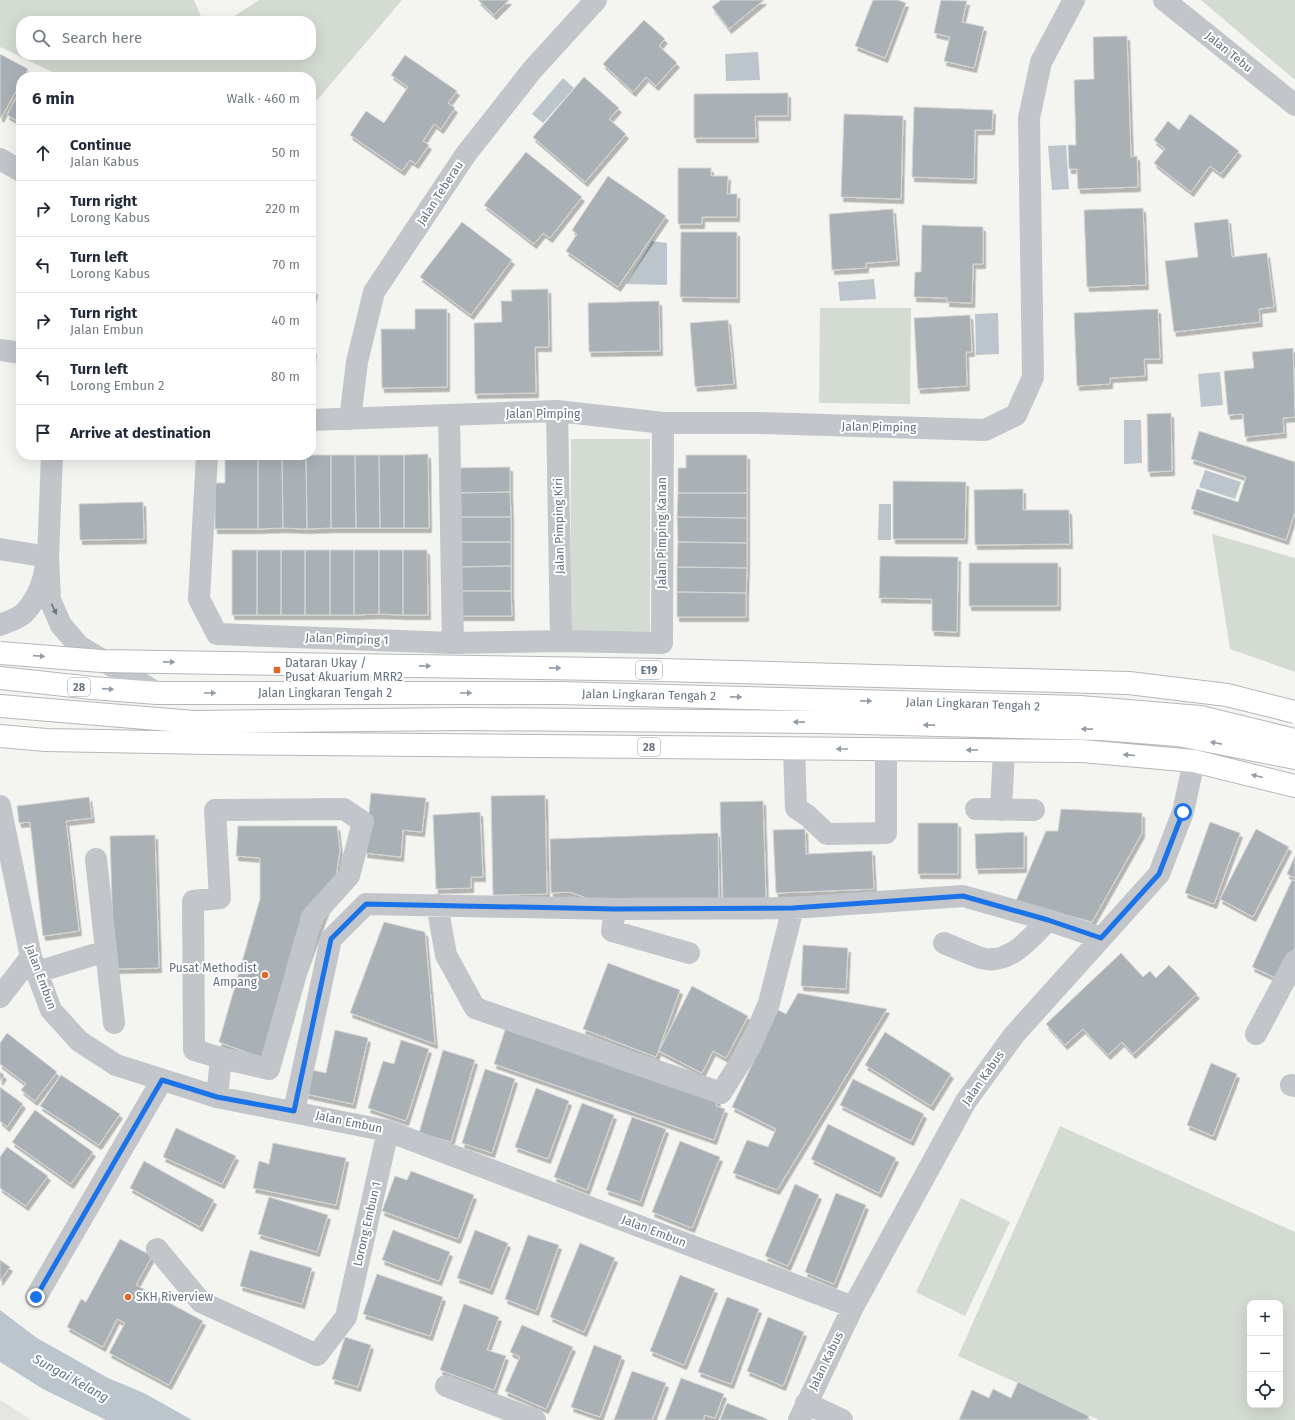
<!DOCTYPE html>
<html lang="en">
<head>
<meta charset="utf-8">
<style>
  body { margin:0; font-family:"Fira Sans",sans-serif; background:#f2f2f3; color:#1f2937 }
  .controls { position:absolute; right:12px; bottom:12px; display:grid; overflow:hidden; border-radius:8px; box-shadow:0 4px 16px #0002 }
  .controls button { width:36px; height:36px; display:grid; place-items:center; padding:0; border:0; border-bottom:1px solid #e0e1e3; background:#fff; color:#1f2937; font:20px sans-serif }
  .stop { position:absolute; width:12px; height:12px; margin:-9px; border:3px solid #1a73e8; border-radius:50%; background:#fff }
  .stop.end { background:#1a73e8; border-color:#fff; box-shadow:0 1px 4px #0008 }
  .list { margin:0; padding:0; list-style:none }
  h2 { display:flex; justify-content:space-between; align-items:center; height:52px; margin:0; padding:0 16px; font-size:17px }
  h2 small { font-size:13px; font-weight:400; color:#747a83 }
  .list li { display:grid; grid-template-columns:26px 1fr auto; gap:12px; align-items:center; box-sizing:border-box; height:56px; padding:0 16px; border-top:1px solid #e0e1e3 }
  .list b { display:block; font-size:15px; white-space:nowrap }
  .list p { margin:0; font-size:13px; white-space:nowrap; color:#747a83 }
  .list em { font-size:13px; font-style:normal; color:#747a83 }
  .icon { flex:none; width:22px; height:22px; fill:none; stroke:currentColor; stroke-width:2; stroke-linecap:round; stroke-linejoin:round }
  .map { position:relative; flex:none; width:1295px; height:1420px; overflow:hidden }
  .search { position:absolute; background:#fff; box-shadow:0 4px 16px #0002; left:16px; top:16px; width:300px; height:44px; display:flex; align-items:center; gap:10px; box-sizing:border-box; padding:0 14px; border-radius:16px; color:#747a83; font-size:15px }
  .panel { position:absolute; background:#fff; box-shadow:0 4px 16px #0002; left:16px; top:72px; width:300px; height:388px; border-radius:16px }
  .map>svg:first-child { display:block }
</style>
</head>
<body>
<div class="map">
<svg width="1295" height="1420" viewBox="0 0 1295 1420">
  <defs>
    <filter id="shadow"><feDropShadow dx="2.5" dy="4.5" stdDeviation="0" flood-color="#0004"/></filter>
  </defs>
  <rect width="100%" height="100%" fill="#f4f5f1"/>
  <!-- built -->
  <path fill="#e5e6e4" d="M0 1400 32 1420H0Z"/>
  <!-- green -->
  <path fill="#d4dbd2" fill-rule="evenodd" d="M0 0H194L203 21H21V55H311V21H227L259 0H402L318 99 311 101V77H63L0 47Z
    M1201 0H1295V80Z
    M820 308H911L910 404 819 403Z
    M571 439H650V633H570Z
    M1212 534 1295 558V672L1230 649Z
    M1060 1126 1295 1232V1420H1099L958 1356ZM1250 1303H1280V1405H1250Z
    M961 1198 1010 1222 965 1316 916 1292Z"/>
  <!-- water -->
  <path fill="#bbc5cb" d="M758 52 760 80 726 81 725 54Z
    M563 78 574 88 543 123 532 114Z
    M1066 145 1069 189 1052 190 1048 146Z
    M652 241 667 243V285L626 284Z
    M874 279 876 299 840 301 838 282Z
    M998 313 999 354 976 355 975 314Z
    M1220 372 1223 405 1201 407 1198 374Z
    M1124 420H1141L1142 463 1124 464Z
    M1205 470 1241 482 1235 499 1199 487Z
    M879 504H891V540H878Z
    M0 1310 37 1338 108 1378 144 1393 192 1420H106L43 1389 0 1362Z"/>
  <!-- building -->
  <path fill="#aab1b6" stroke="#d5d6d3" filter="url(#shadow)" d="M478 0H509L494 15Z
    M721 0H764L729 29 712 7Z
    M873 0H898L906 3 885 58 855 46Z
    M941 0 967 1 962 22 984 27 974 68 944 61 950 37 934 33Z
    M644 20 665 39 659 46 677 63 656 86 646 77 633 92 603 64Z
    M1127 36 1131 157 1137 156 1138 187 1078 189 1077 169H1069L1068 145H1076L1074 80 1094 79 1093 37Z
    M0 54 28 69 24 77H21V82L1 118 0 117Z
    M405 55 457 91 448 103 455 108 441 129 434 124 423 141 429 145 416 164 410 160 402 171 350 135 366 111 384 123 408 87 391 75Z
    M584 77 619 108 609 119 626 134 585 182 533 137Z
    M21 89V123L7 115Z
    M788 93V116H755L756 138H694V94Z
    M914 107 993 110 992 130H975L974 179 912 177Z
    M844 114 903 116 901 199 841 197Z
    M1190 114 1239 151 1221 174 1210 166 1191 192 1154 163 1165 149 1154 140 1168 121 1179 130Z
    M526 152 582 197 550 238 543 233 534 244 484 205Z
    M678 168H711V176H728L727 194H737V217H702V224H678Z
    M608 176 666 216 618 287 566 251 577 234 572 230Z
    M1143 208 1146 285 1087 287 1084 210Z
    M893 209 897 261 866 263V268L832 270 829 214Z
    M1228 219 1232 257 1267 253 1274 307 1259 309 1260 322 1174 332 1165 261 1198 257 1194 223Z
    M462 222 512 260 471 315 420 277Z
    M922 225 983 227V264H973L972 303 947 302V298L914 297 915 272H921Z
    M681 232H737V298L680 297Z
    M548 289 549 347H535L536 393 475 394 474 323 502 322 501 301H512L511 290Z
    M311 290H315L311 309Z
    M659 301 660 351 589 352 588 303Z
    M415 309H447V387L382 388 381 329H415Z
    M1158 309 1160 359H1144L1145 376 1110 378V384L1077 386 1074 313Z
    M970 315 972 352H966L967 386 918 389 914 318Z
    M728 320 734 384 695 387 690 323Z
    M1293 348 1295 417 1283 418 1284 433 1245 437 1243 414 1228 415 1224 371 1254 368 1252 352Z
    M311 350H314L311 370Z
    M1171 413 1172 471 1148 472 1147 414Z
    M1199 431 1295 462V511L1286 540 1191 509 1197 489 1238 502 1246 477 1191 459Z
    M428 454 429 528H404V455Z
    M258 455V529H215V483H225V456Z
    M258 455H282L283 528 258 529Z
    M282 455H306L307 529 283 528Z
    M306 455H331V528L307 529Z
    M331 455H355L356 528H331Z
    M355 455H379L380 528H356Z
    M379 455H404V528H380Z
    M686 455H747V493H678V468H686Z
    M510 467V492L455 493V468Z
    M893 481 966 482 965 539H893Z
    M1023 489V510H1069L1070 544 975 545 974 490Z
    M510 492 511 517H456L455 493Z
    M678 493H747V518L677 517Z
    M143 502 144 539 80 540 79 504Z
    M456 517H511V542H456Z
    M677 517 747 518V543L678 542Z
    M456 542H511V566L456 567Z
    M678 542 747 543V568L677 567Z
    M232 550H257V615H232Z
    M257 550H281V615H257Z
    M281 550H305V615H281Z
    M305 550H330V615H305Z
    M330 550H354V615H330Z
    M354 550H379V614L354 615Z
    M379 550H403V615L379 614Z
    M403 550H427L428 615H403Z
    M880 556 958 557 957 632 932 631V599L879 598Z
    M969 563H1058V606H969Z
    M511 566V591H456V567Z
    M677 567 747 568 746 593 677 592Z
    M456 591H511L512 616H457Z
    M677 592 746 593V617H677Z
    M371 793 426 798 422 832 403 830 401 857 365 853Z
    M545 795 547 894 493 895 491 796Z
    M89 797 92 818 66 821 79 931 43 936 30 822 19 823 17 806Z
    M763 801 766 901 723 903 720 802Z
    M1061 809 1142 813V833L1092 922 1016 901 1046 831H1058Z
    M480 812 483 877H471V888L436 889 433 815Z
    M1210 822 1240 833 1214 904 1185 893Z
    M918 823H958V874H918Z
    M238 826H337L340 850 334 889 270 1061 219 1042 260 899V858L236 856Z
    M805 829 806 854 872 851 874 889 776 893 773 830Z
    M1256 829 1289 847 1253 917 1220 899Z
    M1024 832V868L976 869 975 834Z
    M718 833 719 904H603L570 892 551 893 550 839Z
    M155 835 159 968 114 969 110 836Z
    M1295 856V878L1287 874Z
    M1292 880 1295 881V947L1280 980 1252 967Z
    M384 922 425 932 435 1044 350 1013Z
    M803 945 848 948 846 989 801 986Z
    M1121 953 1143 977 1150 971 1156 978 1169 965 1197 994 1133 1054 1122 1042 1108 1055 1083 1029 1065 1045 1046 1024Z
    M608 963 680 990 656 1057 583 1029Z
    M692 986 748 1016 726 1058 713 1051 702 1073 659 1051Z
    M798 993 887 1009 777 1190 733 1173 747 1140 768 1147 776 1129 732 1107 778 1010 786 1014Z
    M506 1027 718 1100 716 1106 725 1109 714 1140 494 1064Z
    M335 1030 368 1038 353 1104 306 1094 312 1070 326 1073Z
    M885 1032 951 1074 931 1106 865 1065Z
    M7 1033 57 1072 35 1101 21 1090 26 1084 0 1064V1043Z
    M401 1040 429 1049 406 1121 368 1108 383 1061 394 1064Z
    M443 1050 475 1060 451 1142 419 1133Z
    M1211 1063 1237 1074 1213 1136 1187 1125Z
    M485 1069 515 1079 492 1153 462 1143Z
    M0 1072 4 1075 0 1081Z
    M61 1075 120 1114 99 1145 40 1106Z
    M853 1079 924 1114 911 1141 840 1105Z
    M0 1087 23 1104 7 1127 0 1121Z
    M536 1088 569 1101 548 1159 515 1147Z
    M582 1103 614 1115 587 1190 554 1177Z
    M35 1110 93 1152 71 1184 12 1142Z
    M632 1117 666 1129 640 1202 606 1190Z
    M828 1124 896 1158 879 1193 811 1159Z
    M176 1128 236 1156 222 1184 163 1157Z
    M680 1141 720 1157 692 1228 652 1212Z
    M273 1143 346 1158 336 1205 253 1188 259 1161 269 1164Z
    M7 1147 48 1176 26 1206 0 1188V1157Z
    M144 1161 214 1200 200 1227 130 1188Z
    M411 1171 474 1195 458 1239 382 1211 395 1176 407 1180Z
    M795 1184 819 1195 788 1266 765 1256Z
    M836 1193 866 1205 834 1284 805 1272Z
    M269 1197 328 1215 317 1252 258 1234Z
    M393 1230 450 1252 439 1281 382 1260Z
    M475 1230 508 1243 490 1290 457 1278Z
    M528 1235 559 1245 536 1311 505 1299Z
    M120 1239 152 1256 136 1285 203 1321 169 1385 109 1353 125 1323 117 1319 103 1347 67 1327 81 1299 86 1302Z
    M580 1243 615 1258 584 1332 550 1317Z
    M250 1250 312 1268 302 1304 240 1286Z
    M0 1260 10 1267 0 1281Z
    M377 1274 443 1297 430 1336 363 1314Z
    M680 1275 715 1289 684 1365 650 1351Z
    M727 1297 759 1309 731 1384 698 1372Z
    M464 1304 499 1317 487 1350 506 1356 494 1390 440 1370Z
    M768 1317 804 1332 783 1386 747 1371Z
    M522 1325 573 1347 546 1409 505 1391 520 1357 510 1352Z
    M345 1337 371 1345 358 1387 332 1379Z
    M594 1345 622 1356 600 1417 571 1407Z
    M632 1371 666 1383 652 1420H614Z
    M681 1378 724 1394 715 1418 705 1415 703 1420H665Z
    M1018 1382 1089 1416 1087 1420H959L972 1390 989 1398 993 1389 1011 1398Z
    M727 1403 767 1419V1420H720Z"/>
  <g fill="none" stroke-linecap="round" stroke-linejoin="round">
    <!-- highway casing -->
    <g stroke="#b5b7bb" stroke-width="24">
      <path id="highway" d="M0 678 92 688 157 693H560L1080 707 1200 717 1295 740
        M0 706 194 722 465 719 821 722 1101 729 1178 735 1295 758
        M0 736 46 740 211 743 1082 751 1194 761 1295 786"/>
    </g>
    <!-- minor -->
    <path stroke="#c2c5c9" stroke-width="22" d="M1164 0 1295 105
      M0 159 21 171
      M0 350 21 353
      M557 411 561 641
      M449 415 453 643
      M350 419 357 362 374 292 466 154 533 69 596 0
      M311 420 557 411 663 423H759L985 430 1016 415 1033 377 1029 118 1041 62 1074 0
      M52 455 48 557 50 600 61 625 79 646 157 693
      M207 455 199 599 217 634 453 643 561 641 662 643 663 423
      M0 549 48 557
      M0 625C7 622 17 619 23 614 34 604 43 585 45 570
      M794 749 796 808 808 816 827 834 886 833V750
      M0 806 31 957 51 1010 79 1041 116 1065 217 1097 388 1131 853 1307
      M976 809 1034 810
      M1001 810 1004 751
      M96 859 114 1023
      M437 905 446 955 475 1008 721 1093 750 1047 769 1003 793 908
      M615 909 612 931 689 953
      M944 943C956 948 969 954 981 958 1009 966 1032 937 1048 920
      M37 972 106 951
      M0 997 31 957
      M1256 1034 1295 961
      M1291 1085 1295 1086
      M217 1097 221 1058 194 1050 193 901 220 898 215 810 344 809 363 822 349 876 312 917 269 1069 221 1058
      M294 1111 331 939 366 904 615 909 793 908 963 896 1048 920 1101 938
      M157 1249 201 1302 317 1355 346 1317 388 1131
      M36 1297 162 1080
      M446 1386 535 1420
      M806 1403 842 1420
      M799 1420 853 1307 966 1101 1014 1035 1159 874 1183 812 1194 761"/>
    <!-- highway -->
    <use href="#highway" stroke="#fff" stroke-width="22"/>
    <!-- highway-bridge casing -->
    <g stroke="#b5b7bb" stroke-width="24" stroke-linecap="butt">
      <path id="highway-bridge" d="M0 653 101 661 662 670 1129 683 1227 695 1295 712"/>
    </g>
    <!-- highway-bridge -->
    <use href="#highway-bridge" stroke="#fff" stroke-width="22"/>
  </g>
  <!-- one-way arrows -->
  <defs><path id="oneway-solid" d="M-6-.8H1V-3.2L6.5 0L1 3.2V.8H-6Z"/></defs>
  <use fill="#697585" href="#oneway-solid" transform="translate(54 609) rotate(65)"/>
  <g fill="#929ca7">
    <use href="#oneway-solid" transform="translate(39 656) rotate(4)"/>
    <use href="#oneway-solid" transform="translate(169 662) rotate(1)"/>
    <use href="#oneway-solid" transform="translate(425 666) rotate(1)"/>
    <use href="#oneway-solid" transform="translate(555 668) rotate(1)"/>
    <use href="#oneway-solid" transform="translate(108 689) rotate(4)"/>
    <use href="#oneway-solid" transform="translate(210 693)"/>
    <use href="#oneway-solid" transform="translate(466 693)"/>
    <use href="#oneway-solid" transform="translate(736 697) rotate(1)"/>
    <use href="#oneway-solid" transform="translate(866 701) rotate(1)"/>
    <use href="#oneway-solid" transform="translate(799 722) rotate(-179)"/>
    <use href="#oneway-solid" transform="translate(929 725) rotate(-179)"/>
    <use href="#oneway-solid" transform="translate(1087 729) rotate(-179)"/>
    <use href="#oneway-solid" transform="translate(1216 743) rotate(-169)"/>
    <use href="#oneway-solid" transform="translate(842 749) rotate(-180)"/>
    <use href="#oneway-solid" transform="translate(972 750) rotate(-180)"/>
    <use href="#oneway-solid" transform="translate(1129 755) rotate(-175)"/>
    <use href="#oneway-solid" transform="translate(1257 776) rotate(-166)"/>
  </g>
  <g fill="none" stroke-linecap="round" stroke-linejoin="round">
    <!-- route -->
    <path stroke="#1a73e8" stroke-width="5" d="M36 1297 162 1080 217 1097 294 1111 331 939 366 904 615 909 793 908 963 896 1048 920 1101 938 1159 874 1183 812"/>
  </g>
  <!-- markers -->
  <g fill="#de6627" stroke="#fff" stroke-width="1.5">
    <rect x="273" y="666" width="8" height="8" rx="2"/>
    <circle cx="265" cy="975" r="4"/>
    <circle cx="128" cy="1297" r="4"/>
  </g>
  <g text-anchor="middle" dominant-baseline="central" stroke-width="4" stroke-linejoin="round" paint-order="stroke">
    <!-- shield labels -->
    <g fill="#fff" stroke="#929ca7" stroke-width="1">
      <rect x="636" y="661" width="26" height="18" rx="3"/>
      <rect x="68" y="678" width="22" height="18" rx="3"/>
      <rect x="638" y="738" width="22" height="18" rx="3"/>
    </g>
    <g font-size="11" font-weight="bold" fill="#647181">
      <text x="649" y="670">E19</text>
      <text x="79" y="687">28</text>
      <text x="649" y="747">28</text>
    </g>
    <!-- street labels -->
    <g font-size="12" fill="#647181" stroke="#fff">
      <text transform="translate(1229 52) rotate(39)">Jalan Tebu</text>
      <text transform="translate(440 193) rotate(-57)">Jalan Teberau</text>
      <text x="543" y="414">Jalan Pimping</text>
      <text transform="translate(879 427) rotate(1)">Jalan Pimping</text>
      <text transform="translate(559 526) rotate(-91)">Jalan Pimping Kiri</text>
      <text transform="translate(662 533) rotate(-90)">Jalan Pimping Kanan</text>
      <text transform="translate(347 639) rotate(2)">Jalan Pimping 1</text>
      <text x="325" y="693">Jalan Lingkaran Tengah 2</text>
      <text transform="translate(649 695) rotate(1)">Jalan Lingkaran Tengah 2</text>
      <text transform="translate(973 704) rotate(2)">Jalan Lingkaran Tengah 2</text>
      <text transform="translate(41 977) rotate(70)">Jalan Embun</text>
      <text transform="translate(983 1078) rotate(-55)">Jalan Kabus</text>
      <text transform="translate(349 1122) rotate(12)">Jalan Embun</text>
      <text transform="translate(367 1224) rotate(-77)">Lorong Embun 1</text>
      <text transform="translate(654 1231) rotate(21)">Jalan Embun</text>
      <text transform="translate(826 1361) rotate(-64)">Jalan Kabus</text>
    </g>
    <!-- poi labels -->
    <g font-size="12" fill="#647181" stroke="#fff" text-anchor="start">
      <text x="285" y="663">Dataran Ukay /<tspan x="285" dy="14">Pusat Akuarium MRR2</tspan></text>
      <text x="257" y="968" text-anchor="end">Pusat Methodist<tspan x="257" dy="14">Ampang</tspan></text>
      <text x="136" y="1297">SKH Riverview</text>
    </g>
    <!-- water labels -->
    <g font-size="13" font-style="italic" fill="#647985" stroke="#fff">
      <text transform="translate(71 1378) rotate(29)">Sungai Kelang</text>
    </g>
  </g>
</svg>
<div class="controls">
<button>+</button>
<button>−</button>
<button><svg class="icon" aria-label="locate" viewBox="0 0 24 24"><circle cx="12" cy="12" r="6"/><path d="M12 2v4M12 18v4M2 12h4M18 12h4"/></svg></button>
</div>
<div class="stop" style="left:1183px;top:812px"></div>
<div class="stop end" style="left:36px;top:1297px"></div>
<div class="search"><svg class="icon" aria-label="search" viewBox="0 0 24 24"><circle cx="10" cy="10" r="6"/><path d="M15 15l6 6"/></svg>Search here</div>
<section class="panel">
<h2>6 min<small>Walk · 460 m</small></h2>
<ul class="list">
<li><svg class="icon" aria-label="ahead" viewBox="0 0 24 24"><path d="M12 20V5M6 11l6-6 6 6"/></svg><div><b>Continue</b><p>Jalan Kabus</p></div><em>50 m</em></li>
<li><svg class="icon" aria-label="right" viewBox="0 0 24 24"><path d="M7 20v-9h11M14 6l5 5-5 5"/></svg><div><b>Turn right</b><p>Lorong Kabus</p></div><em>220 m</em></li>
<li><svg class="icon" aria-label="left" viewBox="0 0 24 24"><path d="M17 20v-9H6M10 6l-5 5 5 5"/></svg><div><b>Turn left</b><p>Lorong Kabus</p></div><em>70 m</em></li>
<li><svg class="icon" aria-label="right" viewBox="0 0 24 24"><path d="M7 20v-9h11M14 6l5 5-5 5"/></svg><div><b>Turn right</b><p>Jalan Embun</p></div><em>40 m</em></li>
<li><svg class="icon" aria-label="left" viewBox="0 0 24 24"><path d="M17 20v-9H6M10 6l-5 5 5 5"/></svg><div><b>Turn left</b><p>Lorong Embun 2</p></div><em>80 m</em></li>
<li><svg class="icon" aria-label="arrive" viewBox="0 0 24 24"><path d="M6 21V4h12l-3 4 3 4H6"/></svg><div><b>Arrive at destination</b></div></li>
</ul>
</section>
</div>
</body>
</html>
